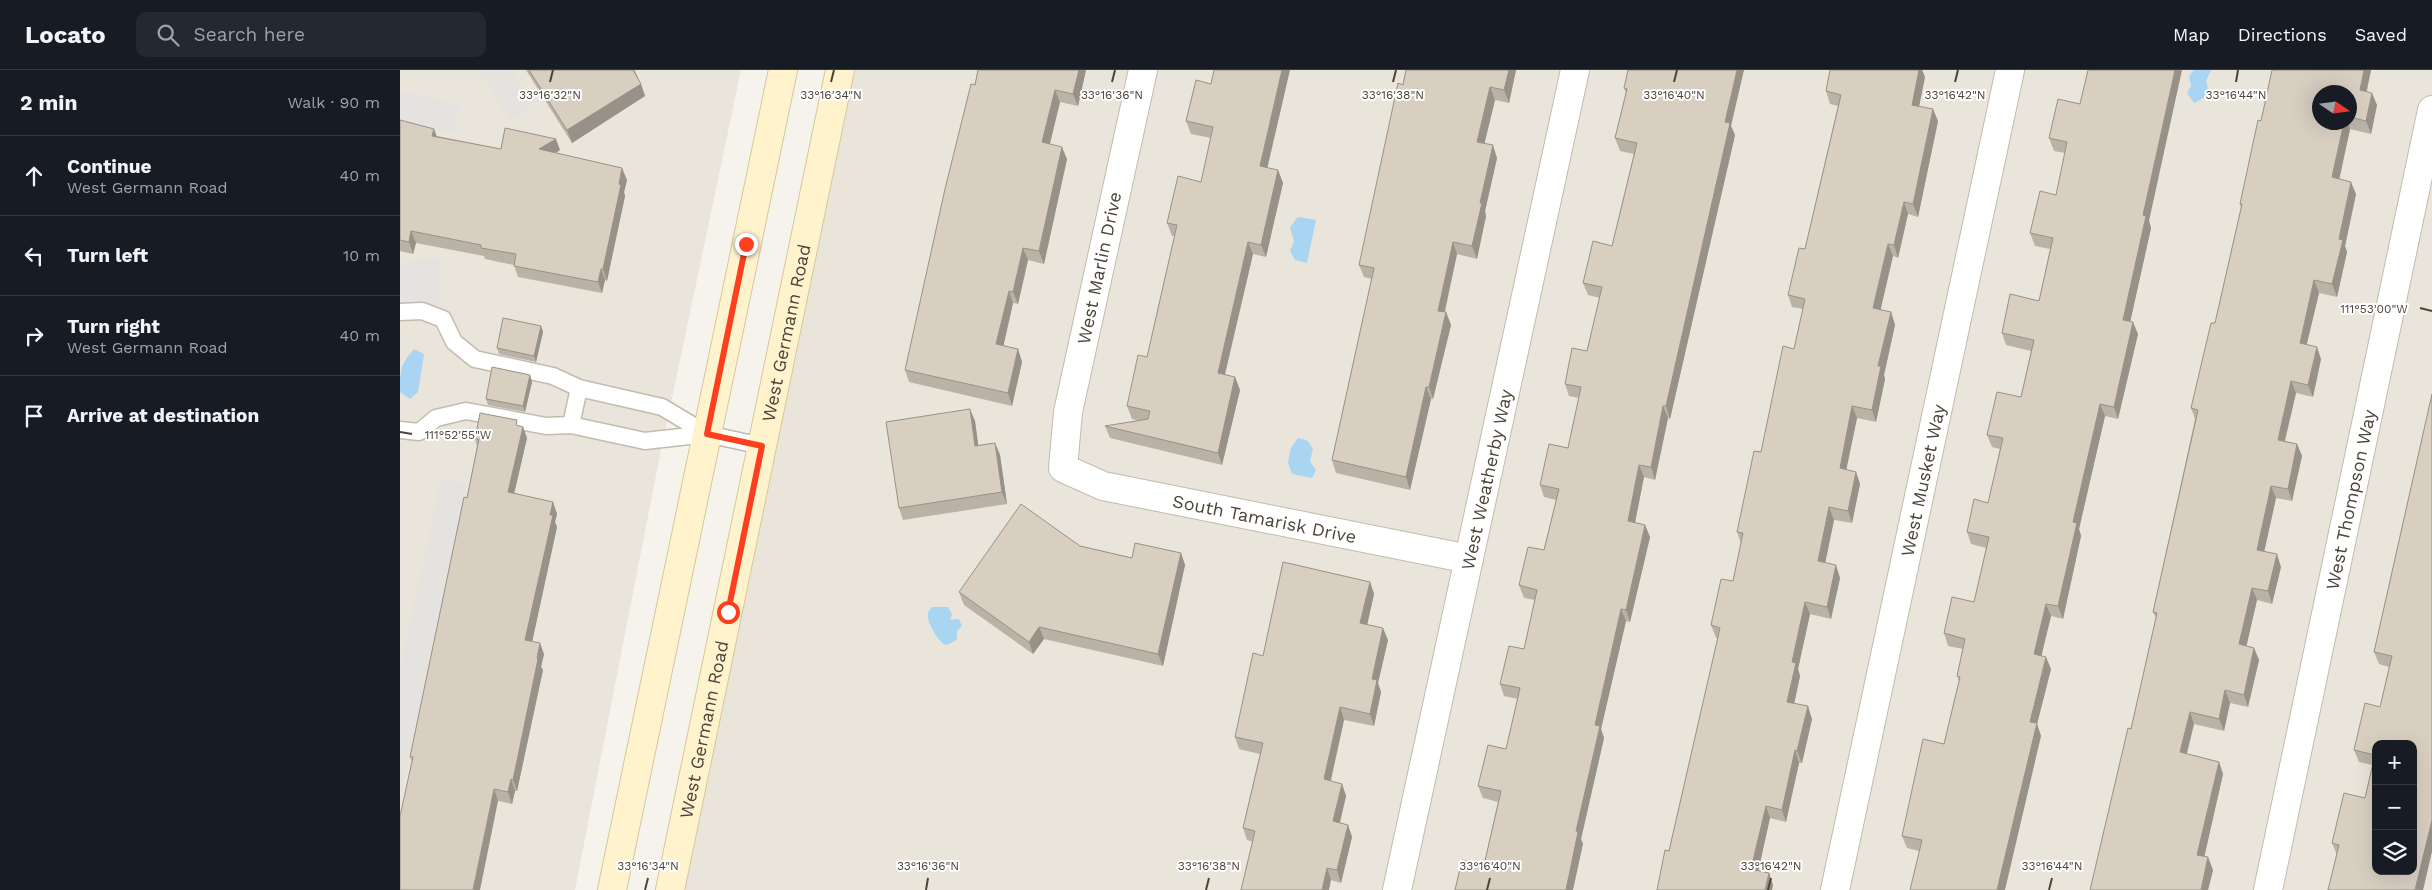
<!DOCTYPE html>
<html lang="en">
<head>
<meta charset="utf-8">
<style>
  body { margin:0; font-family:"Work Sans",sans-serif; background:#242831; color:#f1f3f6 }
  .controls { position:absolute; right:15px; bottom:15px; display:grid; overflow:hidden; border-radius:10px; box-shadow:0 5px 20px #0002 }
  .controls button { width:45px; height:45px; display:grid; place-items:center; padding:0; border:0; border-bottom:1px solid #363941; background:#171b24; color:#f1f3f6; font:25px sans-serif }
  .compass { position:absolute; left:1912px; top:15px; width:45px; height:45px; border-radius:50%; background:#171b24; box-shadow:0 5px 20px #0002; rotate:103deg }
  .stop { position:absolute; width:15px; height:15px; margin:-11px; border:4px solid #fc3f1d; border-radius:50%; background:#fff }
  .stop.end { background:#fc3f1d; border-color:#fff; box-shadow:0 1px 5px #0008 }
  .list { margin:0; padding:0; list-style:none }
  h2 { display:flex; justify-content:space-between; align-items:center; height:65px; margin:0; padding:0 20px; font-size:21px }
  h2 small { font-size:16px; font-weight:400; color:#9ea1a6 }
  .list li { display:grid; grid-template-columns:32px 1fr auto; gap:15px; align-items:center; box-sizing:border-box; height:80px; padding:0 20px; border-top:1px solid #363941 }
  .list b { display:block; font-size:19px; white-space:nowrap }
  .list p { margin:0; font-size:16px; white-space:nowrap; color:#9ea1a6 }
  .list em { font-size:16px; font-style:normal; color:#9ea1a6 }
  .icon { flex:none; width:28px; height:28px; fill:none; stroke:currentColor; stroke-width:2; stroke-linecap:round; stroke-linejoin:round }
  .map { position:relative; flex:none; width:2032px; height:820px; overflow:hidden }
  header { display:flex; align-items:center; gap:30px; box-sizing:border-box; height:70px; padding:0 25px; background:#171b24; border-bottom:1px solid #363941 }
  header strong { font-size:24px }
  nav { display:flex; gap:28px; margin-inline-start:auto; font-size:18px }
  .search { width:350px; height:45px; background:#242831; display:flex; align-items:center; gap:12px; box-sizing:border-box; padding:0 18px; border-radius:10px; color:#9ea1a6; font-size:19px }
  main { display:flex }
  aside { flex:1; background:#171b24 }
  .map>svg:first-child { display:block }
</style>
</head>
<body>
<header>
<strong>Locato</strong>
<div class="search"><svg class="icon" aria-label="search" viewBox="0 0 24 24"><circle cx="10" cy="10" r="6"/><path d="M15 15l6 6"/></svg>Search here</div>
<nav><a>Map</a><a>Directions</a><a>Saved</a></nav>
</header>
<main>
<aside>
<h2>2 min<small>Walk · 90 m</small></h2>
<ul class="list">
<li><svg class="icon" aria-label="ahead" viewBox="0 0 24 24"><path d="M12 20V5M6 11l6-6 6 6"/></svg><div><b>Continue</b><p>West Germann Road</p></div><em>40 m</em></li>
<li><svg class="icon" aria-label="left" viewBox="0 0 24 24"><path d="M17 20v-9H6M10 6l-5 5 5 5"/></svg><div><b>Turn left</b></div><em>10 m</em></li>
<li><svg class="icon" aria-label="right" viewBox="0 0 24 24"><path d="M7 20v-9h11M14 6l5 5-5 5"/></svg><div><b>Turn right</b><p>West Germann Road</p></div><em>40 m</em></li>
<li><svg class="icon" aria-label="arrive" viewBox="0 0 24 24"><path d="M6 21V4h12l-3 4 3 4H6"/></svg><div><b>Arrive at destination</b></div></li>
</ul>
</aside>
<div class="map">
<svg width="2032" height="820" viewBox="0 0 2032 820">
  <rect width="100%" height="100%" fill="#f6f3ec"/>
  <!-- residential -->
  <path fill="#eae5da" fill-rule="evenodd" d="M0 0H341L258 395 175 820H0Z
    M440 0H2032V820H270ZM1920 22H1950V52H1920ZM1976 674H2013V801H1976Z"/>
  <!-- parking -->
  <path fill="#e5e3e0" d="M78 0H111L133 36 110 51Z
    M0 21 60 34 54 62 0 52Z
    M40 188 38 239 0 242V195L20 189Z
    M41 409 67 414 0 727V599Z"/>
  <!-- water -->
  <path fill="#a9d4f2" d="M1794 0H1811L1806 11 1809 22 1806 27 1794 33 1787 23 1791 16 1789 6Z
    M899 147 916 150 907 193 895 190 890 181 894 171 890 158 896 149Z
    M14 279 24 284 18 322 10 329 0 322C0 300 0 295 14 279Z
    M898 368 908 371 913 379 910 391 916 400 912 408 892 404 888 393 889 387 891 378Z
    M532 537H548L552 544 550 550 559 549 562 556 557 561V570L546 575C540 574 526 552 528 544 528 541 530 539 532 537Z"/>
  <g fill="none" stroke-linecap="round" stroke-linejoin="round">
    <!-- lane casing -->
    <g stroke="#c2bbae" stroke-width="19">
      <path id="lane" d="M0 242 22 241 43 249 54 272 75 289 153 306 179 318 262 337 307 364
        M171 355 179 318
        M0 360 19 362 36 348 66 341 146 356 171 355 245 371 307 364 362 376"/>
    </g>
    <!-- street casing -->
    <g stroke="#c2bbae" stroke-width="30">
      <g id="street">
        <path id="s1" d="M743 0 668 342 663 398 703 416 1069 489"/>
        <path id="s2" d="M997 820 1175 0"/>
        <path id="s3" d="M1435 820 1610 0"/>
        <path id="s4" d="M1868 820 2032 40"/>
      </g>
    </g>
    <!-- secondary casing -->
    <g stroke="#d6c79b" stroke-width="30">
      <g id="secondary">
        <path d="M212 820 383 0"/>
        <path id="s5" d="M270 820 440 0"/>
      </g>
    </g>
    <!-- lane -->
    <use href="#lane" stroke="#fff" stroke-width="16"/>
    <!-- street -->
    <use href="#street" stroke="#fff" stroke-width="28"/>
    <!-- secondary -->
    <use href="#secondary" stroke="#fff3cd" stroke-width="28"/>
  </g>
  <!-- wall -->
  <path fill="#bab2a6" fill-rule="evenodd" d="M126 0H235L245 26 172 73Z
    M578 0H686L678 36 660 32 650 74 667 89 644 194 628 190 618 234 613 233 603 276 618 279 622 292 612 336 509 312 505 300Z
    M1006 0H1116L1109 33 1095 30 1084 73 1097 88 1085 141 1086 146 1077 189 1057 184 1045 242H1046L1051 255 1033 329H1031L1010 420 936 403 932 390 972 209 964 207 959 195Z
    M1430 0H1522L1525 7 1519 36 1538 51 1518 147 1508 144 1498 188 1493 186 1480 240 1491 242 1495 255 1484 305 1485 309 1476 352 1457 348 1446 400 1456 402 1460 414 1452 453 1434 450 1425 493 1440 508 1431 549 1410 544 1398 599 1400 606 1394 633 1412 649 1402 693H1399L1386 752 1370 748 1358 801 1369 803 1373 815 1372 820H1257L1269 781 1318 568H1316L1311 555 1333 511 1341 473 1337 462 1361 382 1394 279 1403 239 1392 237 1388 225 1405 179 1438 36 1430 34 1426 21Z
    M1872 0H1971L1967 21 1977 35 1971 64 1950 59 1939 109 1956 124 1945 176 1947 182 1937 227 1919 223 1907 274 1921 289 1913 327 1896 323 1885 371 1897 374 1902 386 1892 431 1876 428 1864 481 1881 497 1872 534 1857 530 1846 576 1854 578 1859 590 1848 637 1830 633 1824 661 1794 654 1787 684 1819 692 1823 704 1804 787 1813 800 1808 820 1731 659 1756 548 1753 542 1795 349 1791 338 1815 253 1841 138 1840 134 1861 51ZM1950 22V52H1920Z
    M796 10 867 98 878 100 883 113 866 187 853 184 825 305 835 307 840 320 822 395 710 368 705 356 740 351 732 349 727 336 747 287 775 166H772L767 153 801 112 811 68 791 64 786 51Z
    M1224 18 1331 56 1335 65 1270 349 1268 348 1255 410 1244 407 1235 452 1245 455 1250 467 1230 552 1226 551 1201 659 1204 668 1181 769 1183 774 1084 795 1098 732 1083 728 1078 716 1106 679 1118 629 1104 626 1100 614 1124 579 1135 530 1124 528 1119 515 1144 480 1156 430 1144 427 1140 415 1168 378 1179 328 1169 326 1165 314 1187 281 1200 228 1188 225 1183 213 1212 176 1234 84 1220 81 1215 68 1226 23Z
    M1680 34 1749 151 1751 158 1730 251 1738 264 1718 349 1705 346 1679 459 1681 466 1663 549 1651 546 1641 585 1651 599 1637 654 1641 666 1519 781 1507 778 1502 766 1544 674 1559 611 1557 606 1563 579 1548 576 1544 563 1574 532 1586 478 1571 474 1567 462 1588 433 1600 379 1592 377 1587 365 1621 327 1631 281 1606 275 1602 263 1639 231 1650 179 1635 176 1630 163 1656 125 1665 83 1654 81 1649 68Z
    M0 50 37 66 101 79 160 80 155 83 227 110 224 122 225 126 207 211 205 210 202 223 118 207 114 195 85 189 84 186 16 173 13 184 0 181Z
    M141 256 143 262 136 292 99 284 97 278Z
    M130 305 132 312 125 342 88 335 86 329Z
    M2032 324V781L2023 820 1937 785 1932 773 1965 728 1972 695 1959 692 1954 680 1980 637 1989 597 1979 594 1974 582Z
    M575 351 578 375 595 373 600 385 607 434 503 450 499 438Z
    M119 356 123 357 127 368 114 423 153 432 157 444 155 452 157 457 132 571 144 584 141 597 143 600 117 721H115L112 734 98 731 12 692 10 687 67 428 77 376 75 369Z
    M680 476 732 488 781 483 785 495 763 596 644 569 633 584 564 535 559 522Z
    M970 512 974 524 967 554 988 570 978 613 981 622 974 656 944 650 931 711 942 714 946 726 940 753 948 755 952 767 941 813 931 810 853 772 847 770 843 758 860 684 839 679 835 667 863 586Z"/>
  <!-- shaded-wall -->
  <path fill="#979187" d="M679 0H686L678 36 673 24Z
    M882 0H890L865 108 860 96Z
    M1109 0H1116L1109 33 1104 20Z
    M1337 0H1344L1331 56 1335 65 1270 349 1266 336 1325 52Z
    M1519 0H1522L1525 7 1517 47 1512 35Z
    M1775 0H1782L1749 151 1751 158 1728 262 1723 250 1743 145Z
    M1964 0H1971L1964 32 1960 20Z
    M241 14 245 26 172 73 167 60Z
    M1090 17 1095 30 1082 84 1077 72Z
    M655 20 660 32 647 85 642 72Z
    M1972 23 1977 35 1971 64 1966 51Z
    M1533 39 1538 51 1518 147 1513 134Z
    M1944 52H1948L1950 59 1937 120 1932 107Z
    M34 59 38 70 32 66Z
    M156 69 160 80 143 91 139 79Z
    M1093 75 1097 88 1085 141 1086 146 1077 189 1072 176 1080 133Z
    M662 77 667 89 644 194 639 181Z
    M222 98 227 110 224 122 225 126 207 211 203 199 219 114Z
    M878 100 883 113 866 187 861 175Z
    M1951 112 1956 124 1945 176 1947 182 1937 227 1932 214 1939 169Z
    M1504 132 1508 144 1498 188 1494 175Z
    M11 161 16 173 13 184 9 172Z
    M848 172 853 184 822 316 818 303Z
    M1053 172 1057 184 1042 253 1038 241Z
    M1488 174 1493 186 1478 251 1473 238Z
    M623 178 628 190 618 234 613 222Z
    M201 199 205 210 202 223 198 212Z
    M1914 210 1919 223 1904 285 1900 273Z
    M609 221 613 233 601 287 596 274Z
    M1046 242 1051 255 1033 329 1029 317Z
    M1491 242 1495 255 1484 305 1485 309 1476 352 1472 340 1478 296Z
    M1733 252 1738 264 1718 349 1714 337Z
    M141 256 143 262 136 292 134 286Z
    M1917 277 1921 289 1913 327 1908 315Z
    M618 279 622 292 612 336 608 323Z
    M130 305 132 312 125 342 123 336Z
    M835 307 840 320 822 395 818 383Z
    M1891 311 1896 323 1882 382 1878 370Z
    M1026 317 1031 329 1010 420 1006 407Z
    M1700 334 1705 346 1679 459 1681 466 1663 549 1658 536 1673 452Z
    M1263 336 1268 348 1255 410 1251 397Z
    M1452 336 1457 348 1444 411 1440 398Z
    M570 339 575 351 580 388 575 376Z
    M123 357 127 368 112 433 108 422Z
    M595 373 600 385 607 434 602 422Z
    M1897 374 1902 386 1892 431 1888 419Z
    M1239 395 1244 407 1233 463 1228 451Z
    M1456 402 1460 414 1452 453 1448 441Z
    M1871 416 1876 428 1862 492 1857 480Z
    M153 432 157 444 155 452 157 457 130 582 125 570Z
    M1429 437 1434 450 1423 504 1418 491Z
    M1245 455 1250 467 1230 552 1226 540Z
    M781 483 785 495 763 596 758 584Z
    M1877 484 1881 497 1872 534 1868 521Z
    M1436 495 1440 508 1431 549 1427 537Z
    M970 512 974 524 965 565 960 553Z
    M1852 518 1857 530 1844 587 1839 574Z
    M1405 532 1410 544 1398 599 1400 606 1392 644 1387 632 1392 592Z
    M1646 534 1651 546 1639 596 1634 584Z
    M1221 539 1226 551 1201 659 1204 668 1181 769 1183 774 1173 820H1166L1195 655Z
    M639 557 644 569 633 584 629 572Z
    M983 558 988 570 978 613 981 622 974 656 970 644 972 609Z
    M140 573 144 584 141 597 143 600 117 721 113 710Z
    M1854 578 1859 590 1848 637 1844 625Z
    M1646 587 1651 599 1637 654 1641 666 1605 820H1597L1630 652Z
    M1825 620 1830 633 1824 661 1819 649Z
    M1408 636 1412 649 1402 693 1397 681Z
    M940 637 944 650 928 722 924 709Z
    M1790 642 1794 654 1784 694 1780 682Z
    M1395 680 1399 693 1386 752 1382 740Z
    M1819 692 1823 704 1802 797 1797 785Z
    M111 709 115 721 112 734 108 722Z
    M942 714 946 726 937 764 933 751Z
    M94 719 98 731 80 820H73Z
    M1366 736 1370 748 1356 811 1351 799Z
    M2032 750V781L2023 820H2015Z
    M948 755 952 767 941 813 937 800Z
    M1808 787 1813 800 1808 820H1801Z
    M927 798 931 810 929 820H922Z
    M1369 803 1373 815 1372 820H1365Z"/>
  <!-- building -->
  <path fill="#d8cfc1" stroke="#979187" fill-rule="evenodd" d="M129 0H233L241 14 167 60Z
    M578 0H679L673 24 655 20 642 72 662 77 639 181 623 178 613 222 609 221 596 274 618 279 608 323 505 300 545 119 571 14 575 15Z
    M814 0H882L860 96 878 100 861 175 848 172 818 303 835 307 818 383 705 356 748 349 750 341 727 336 738 285 747 287 777 155 767 153 778 106 801 112 813 57 786 51 796 10 811 14Z
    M1006 0H1109L1104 20 1090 17 1077 72 1093 75 1080 133H1082L1072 176 1053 172 1038 241 1046 242 1029 317H1026L1006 407 932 390 974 198 959 195 998 13 1003 15Z
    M1228 0H1337L1325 52 1330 53 1266 336H1263L1251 397 1239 395 1228 451 1245 455 1226 540 1221 539 1195 655 1200 656 1176 761 1178 762 1166 820H1055L1062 790 1084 795 1101 721 1078 716 1088 675 1106 679 1120 618 1100 614 1109 576 1124 579 1137 520 1119 515 1128 477 1144 480 1159 419 1140 415 1149 374 1168 378 1181 317 1165 314 1172 278 1187 281 1202 217 1183 213 1193 171 1212 176 1237 73 1215 68 1227 19 1224 18Z
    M1430 0H1519L1512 35 1533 39 1513 134 1504 132 1494 175 1488 174 1473 238 1491 242 1478 296H1481L1472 340 1452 336 1440 398 1456 402 1448 441 1429 437 1418 491 1436 495 1427 537 1405 532 1392 592 1396 593 1387 632 1408 636 1397 681 1395 680 1382 740 1366 736 1351 799 1369 803 1365 820H1257L1265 780 1269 781 1320 558 1311 555 1321 509 1333 511 1343 463 1337 462 1354 381 1361 382 1383 276 1394 279 1405 229 1388 225 1399 178 1405 179 1441 25 1426 21Z
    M1688 0H1775L1743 145 1746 146 1723 250 1733 252 1714 337 1700 334 1673 452 1677 453 1658 536 1646 534 1634 584 1646 587 1630 652 1637 653 1597 820H1510L1522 770 1502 766 1523 669 1544 674 1560 607 1557 606 1565 569 1544 563 1552 527 1574 532 1589 467 1567 462 1574 429 1588 433 1603 368 1587 365 1597 322 1621 327 1634 270 1602 263 1610 224 1639 231 1653 168 1630 163 1640 121 1656 125 1667 72 1649 68 1658 29 1680 34Z
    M1872 0H1964L1960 20 1972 23 1966 51 1950 47V22H1920V52H1944L1932 107 1951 112 1939 169 1943 170 1932 214 1914 210 1900 273 1917 277 1908 315 1891 311 1878 370 1897 374 1888 419 1871 416 1857 480 1877 484 1868 521 1852 518 1839 574 1854 578 1844 625 1825 620 1819 649 1790 642 1780 682 1819 692 1797 785 1808 787 1801 820H1690L1728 658 1731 659 1757 543 1753 542 1798 340 1791 338 1811 253H1815L1842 134H1840L1858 50 1861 51Z
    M0 50 34 59 32 66 101 79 105 58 156 69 139 79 222 98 219 114 221 115 203 199H201L198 212 114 196 116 184 81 178V175L11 161 9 172 0 170Z
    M103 248 141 256 134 286 97 278Z
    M92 297 130 305 123 336 86 329Z
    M2032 324V750L2015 820H1928L1939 775 1932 773 1944 723 1965 728 1975 685 1954 680 1965 633 1980 637 1992 586 1974 582ZM1976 674H2013V801H1976Z
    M570 339 575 376 595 373 602 422 499 438 486 352Z
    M80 343 117 350 116 355 123 357 108 422 153 432 150 445H153L125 570 140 573 137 588 138 589 113 710 111 709 108 722 94 719 73 820H0V746L13 687H10L64 427 67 428 79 369H75Z
    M621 434 680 476 732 488 735 473 781 483 758 584 639 557 629 572 559 522Z
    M883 492 970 512 960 553 983 558 972 609 977 610 970 644 940 637 924 709 942 714 933 751 948 755 937 800 927 798 922 820H841L855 761 843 758 863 673 835 667 853 583 863 586Z"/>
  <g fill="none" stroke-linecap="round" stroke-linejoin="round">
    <!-- route -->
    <path stroke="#fc3f1d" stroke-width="6" d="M328 542 362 376 307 364 346 174"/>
  </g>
  <!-- ticks -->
  <path fill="none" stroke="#4b4439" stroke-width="2" d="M150 12 153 0M431 12 434 0M712 12 715 0M993 12 996 0M1274 12 1277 0M1555 12 1558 0M1836 12 1838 0M2020 238 2032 241M0 362 12 364M245 820 248 808M526 820 528 808M806 820 809 808M1087 820 1090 808M1368 820 1371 808M1649 820 1652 808"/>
  <g text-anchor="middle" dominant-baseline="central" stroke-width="4" stroke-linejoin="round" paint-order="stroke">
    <!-- street labels -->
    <g font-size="18" fill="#4b4439" stroke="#fff">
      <text transform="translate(699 198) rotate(-78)">West Marlin Drive</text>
      <text stroke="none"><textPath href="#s5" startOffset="569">West Germann Road</textPath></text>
      <text stroke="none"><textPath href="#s2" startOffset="420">West Weatherby Way</textPath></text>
      <text stroke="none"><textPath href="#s3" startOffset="419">West Musket Way</textPath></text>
      <text stroke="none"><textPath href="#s4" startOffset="399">West Thompson Way</textPath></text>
      <text stroke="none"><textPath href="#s1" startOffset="615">South Tamarisk Drive</textPath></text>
      <text stroke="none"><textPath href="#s5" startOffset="164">West Germann Road</textPath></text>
    </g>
  </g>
  <g font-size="12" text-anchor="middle" fill="#4b4439" stroke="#fff" stroke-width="4" stroke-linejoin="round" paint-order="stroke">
    <text x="431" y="29">33°16'34"N</text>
    <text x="712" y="29">33°16'36"N</text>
    <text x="993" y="29">33°16'38"N</text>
    <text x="1274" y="29">33°16'40"N</text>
    <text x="1555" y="29">33°16'42"N</text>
    <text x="1836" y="29">33°16'44"N</text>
    <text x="150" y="29">33°16'32"N</text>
    <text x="1974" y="243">111°53'00"W</text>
    <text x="58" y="369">111°52'55"W</text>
    <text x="248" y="800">33°16'34"N</text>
    <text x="528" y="800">33°16'36"N</text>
    <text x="809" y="800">33°16'38"N</text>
    <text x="1090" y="800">33°16'40"N</text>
    <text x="1371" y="800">33°16'42"N</text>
    <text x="1652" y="800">33°16'44"N</text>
  </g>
</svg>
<div class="controls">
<button>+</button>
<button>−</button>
<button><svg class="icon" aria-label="layers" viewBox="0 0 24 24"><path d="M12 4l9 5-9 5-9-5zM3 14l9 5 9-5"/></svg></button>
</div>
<svg class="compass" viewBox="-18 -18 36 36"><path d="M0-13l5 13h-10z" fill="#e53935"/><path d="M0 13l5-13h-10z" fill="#9ea1a6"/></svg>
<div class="stop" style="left:328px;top:542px"></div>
<div class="stop end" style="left:346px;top:174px"></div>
</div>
</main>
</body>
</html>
